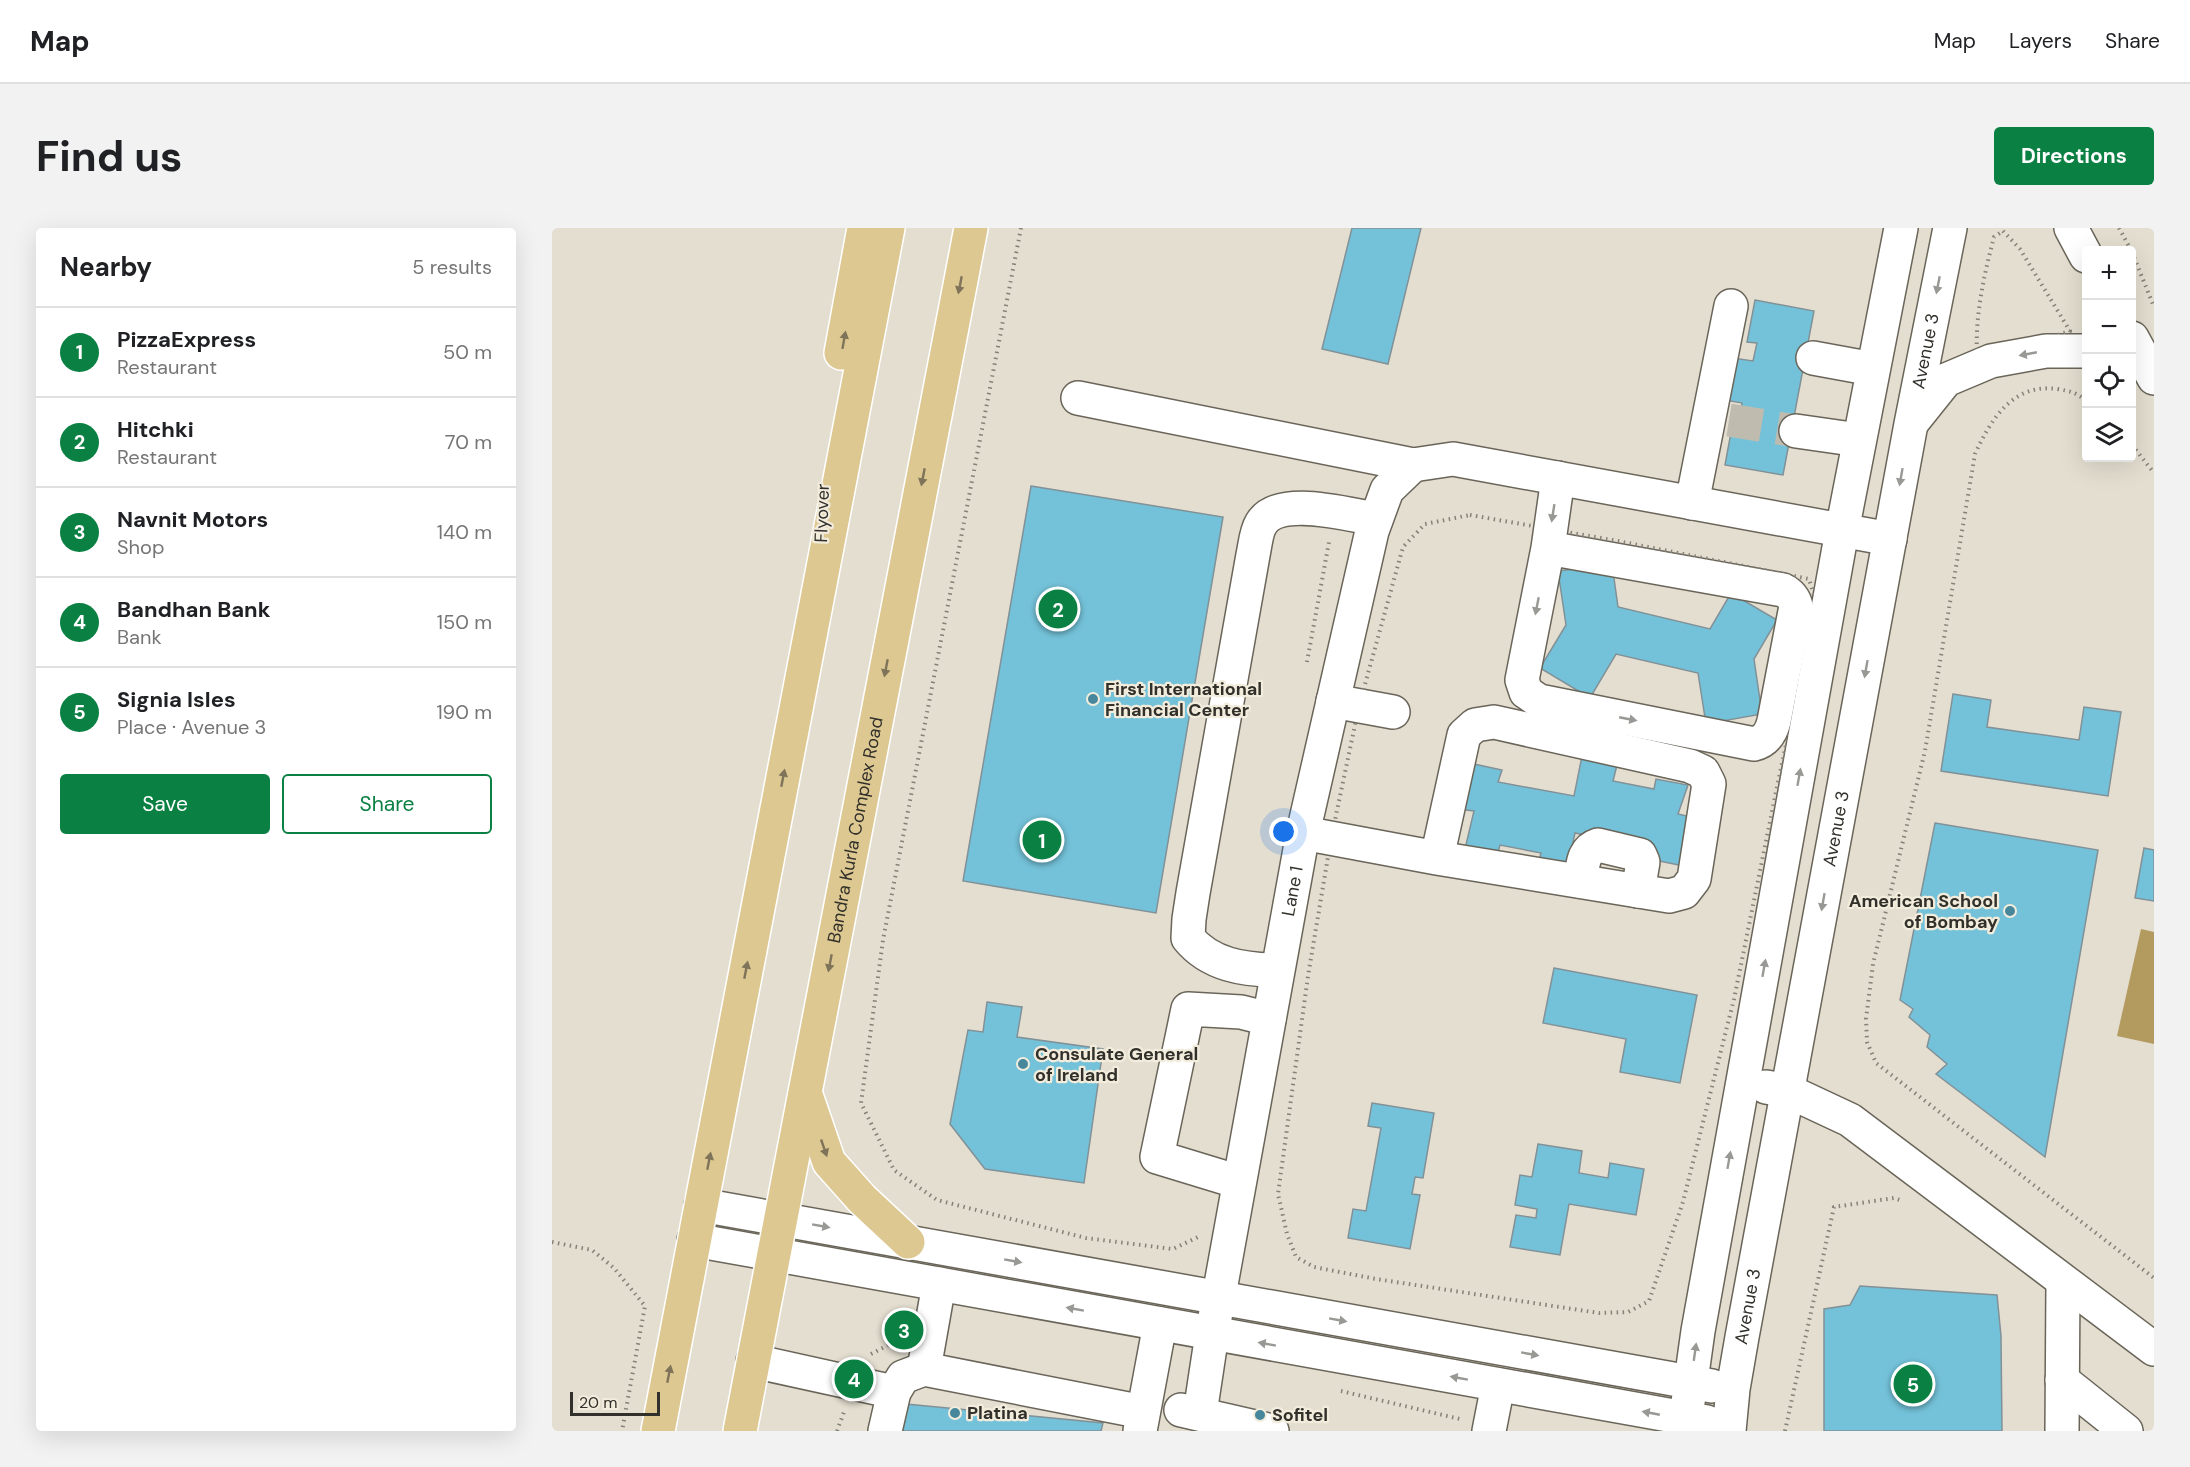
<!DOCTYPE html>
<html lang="en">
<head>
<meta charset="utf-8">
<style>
  body { margin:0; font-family:"DM Sans",sans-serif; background:#f2f2f2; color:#202124 }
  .controls { position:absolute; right:18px; top:18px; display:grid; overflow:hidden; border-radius:6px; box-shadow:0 6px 24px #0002 }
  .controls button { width:54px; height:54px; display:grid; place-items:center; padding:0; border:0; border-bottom:2px solid #e0e0e0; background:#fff; color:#202124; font:30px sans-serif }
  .scale { position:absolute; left:18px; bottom:15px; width:90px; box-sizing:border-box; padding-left:6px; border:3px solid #32302a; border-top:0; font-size:16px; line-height:21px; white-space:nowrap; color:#32302a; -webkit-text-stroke:4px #f2ecdd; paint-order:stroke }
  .you { position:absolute; left:732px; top:604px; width:21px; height:21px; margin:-15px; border:4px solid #fff; border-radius:50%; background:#1a73e8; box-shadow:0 0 0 9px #1a73e833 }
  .badge { display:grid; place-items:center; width:39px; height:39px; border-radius:50%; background:#0b8043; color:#fff; font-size:20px; font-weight:700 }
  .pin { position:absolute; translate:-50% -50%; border:3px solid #fff; box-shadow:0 2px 6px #0006 }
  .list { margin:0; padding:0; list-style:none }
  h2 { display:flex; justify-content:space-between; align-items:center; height:78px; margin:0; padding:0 24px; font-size:26px }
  h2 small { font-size:20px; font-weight:400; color:#757577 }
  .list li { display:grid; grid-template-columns:39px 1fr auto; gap:18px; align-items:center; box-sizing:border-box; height:90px; padding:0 24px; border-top:2px solid #e0e0e0 }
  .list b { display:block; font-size:22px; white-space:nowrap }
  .list p { margin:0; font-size:20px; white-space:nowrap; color:#757577 }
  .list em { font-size:20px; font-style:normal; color:#757577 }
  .actions { display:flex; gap:12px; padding:18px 24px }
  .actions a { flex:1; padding:14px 0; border:2px solid #0b8043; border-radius:6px; text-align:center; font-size:21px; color:#0b8043 }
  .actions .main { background:#0b8043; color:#fff }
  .icon { flex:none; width:33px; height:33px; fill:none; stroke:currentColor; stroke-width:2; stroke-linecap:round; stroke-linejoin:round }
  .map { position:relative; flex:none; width:1602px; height:1203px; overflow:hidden; border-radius:6px }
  header { display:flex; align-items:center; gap:36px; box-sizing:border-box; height:84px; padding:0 30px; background:#fff; border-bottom:2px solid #e0e0e0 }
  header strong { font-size:28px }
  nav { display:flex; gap:33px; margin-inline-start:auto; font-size:21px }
  .intro { display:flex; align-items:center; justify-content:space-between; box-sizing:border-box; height:144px; padding:0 36px }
  h1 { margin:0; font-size:42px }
  .button { padding:15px 27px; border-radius:6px; background:#0b8043; color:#fff; font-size:21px; font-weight:700 }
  main { display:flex; gap:36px; padding:0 36px }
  aside { flex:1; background:#fff; border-radius:6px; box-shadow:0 6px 24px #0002 }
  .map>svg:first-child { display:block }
</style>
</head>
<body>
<header>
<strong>Map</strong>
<nav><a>Map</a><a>Layers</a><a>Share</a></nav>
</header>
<div class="intro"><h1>Find us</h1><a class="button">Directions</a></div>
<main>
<aside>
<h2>Nearby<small>5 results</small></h2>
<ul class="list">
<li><span class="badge">1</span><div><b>PizzaExpress</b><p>Restaurant</p></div><em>50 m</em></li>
<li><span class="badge">2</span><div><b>Hitchki</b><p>Restaurant</p></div><em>70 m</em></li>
<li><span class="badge">3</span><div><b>Navnit Motors</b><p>Shop</p></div><em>140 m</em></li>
<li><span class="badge">4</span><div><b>Bandhan Bank</b><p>Bank</p></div><em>150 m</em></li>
<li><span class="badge">5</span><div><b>Signia Isles</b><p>Place · Avenue 3</p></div><em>190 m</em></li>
</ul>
<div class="actions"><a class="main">Save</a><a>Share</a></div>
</aside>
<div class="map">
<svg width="1602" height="1203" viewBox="0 0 1602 1203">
  <rect width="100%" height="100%" fill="#e4ded0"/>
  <!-- water -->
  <path fill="#b39a5e" d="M1589 701 1602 704V816L1565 808Z"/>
  <!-- building -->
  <path fill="#74c2d9" stroke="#819197" stroke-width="1.5" d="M800 0H869L836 136 770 121Z
    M1203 72 1262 83 1231 247 1173 237 1180 199 1186 200 1190 175 1173 172 1181 130 1201 133 1205 115 1195 114Z
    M479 258 671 289 604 685 411 653Z
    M1060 336 1066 379 1158 401 1179 365 1225 392 1202 431 1210 486 1154 496 1146 445 1064 426 1038 470 988 440 1014 397 1006 343Z
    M1401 466 1439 472 1435 499 1527 512 1532 479 1569 484 1556 568 1389 543Z
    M1030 528 1065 537 1061 553 1102 561 1104 551 1136 557 1126 586 1148 591 1137 639 1097 631 1099 621 1023 605 1015 642 986 637 989 625 948 617 945 628 913 621 922 583 906 581 917 535 950 542 946 554 1022 568Z
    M1383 595 1546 622 1493 929 1384 846 1395 836 1375 819 1378 807 1357 789 1361 781 1348 772Z
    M1592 620 1602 622V673L1583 670Z
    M1002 740 1145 767 1128 855 1068 844 1074 811 991 795Z
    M435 774 470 779 465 809 551 821 532 955 433 941 398 896 416 802 431 804Z
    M820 875 882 885 871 950 863 949 860 966 868 967 858 1021 796 1010 801 981 814 983 829 900 816 898Z
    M986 916 1030 923 1027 945 1056 950 1058 935 1092 941 1084 987 1017 976 1008 1027 958 1019 964 987 984 990 985 981 963 977 968 947 980 949Z
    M1308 1058 1445 1067 1449 1108 1450 1203H1272V1081L1298 1077Z
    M354 1176 551 1195 549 1203H349Z"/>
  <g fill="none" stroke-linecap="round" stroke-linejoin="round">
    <!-- minor-tunnel -->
    <path stroke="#c0bbaf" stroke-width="33" stroke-dasharray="33 16" stroke-linecap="butt" d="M1177 192 1244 203"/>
    <!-- minor casing -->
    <g stroke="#6a6559" stroke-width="36">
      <g id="minor">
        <path d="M1519 0 1534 28"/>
        <path d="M1580 110 1602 150"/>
        <path d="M1261 130 1321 141"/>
        <path d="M526 170 861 237 901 231 1338 311"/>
        <path d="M1362 192 1394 152 1439 133 1494 123H1534"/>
        <path d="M1244 203 1307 212"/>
        <path d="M1140 275 1179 78"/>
        <path d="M996 320 1231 362C1239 366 1242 370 1244 378L1222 493C1219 505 1214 513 1202 516L987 473 974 464 970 452 996 320 1006 250"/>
        <path d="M781 473 841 484"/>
        <path d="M751 605 885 630 1117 668 1132 664 1142 651 1157 556 1151 544 1138 538 942 494 923 497 912 507 885 630"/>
        <path d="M1028 653C1031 639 1030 622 1046 617L1088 627 1091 634 1086 663"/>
        <path d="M725 742C692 742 658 737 636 710L637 691 641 665 701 327C703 318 704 304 709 296 726 266 797 287 824 291"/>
        <path d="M1214 859 1236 863 1298 892 1602 1121"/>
        <path d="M687 954 605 929 636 781 689 784 717 791"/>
        <path d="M149 977 1160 1158"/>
        <path d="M142 1012 1155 1194"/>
        <path d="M201 1133 342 1164"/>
        <path d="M372 1141 387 1056"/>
        <path d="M1510 1152 1574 1203"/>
        <path d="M629 1182 720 1203"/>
        <path id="s1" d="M648 1185 660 1106 751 605 820 303 835 262 861 237"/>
        <path d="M333 1203 342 1164 351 1149 372 1141 591 1184"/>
        <path d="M588 1203 608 1096"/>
        <path d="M937 1203 946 1157"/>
        <path d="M1132 1203 1146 1103 1290 303 1349 0"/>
        <path id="s2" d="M1177 1203 1181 1161 1190 1109 1359 196 1398 0"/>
        <path d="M1510 1203 1511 1054"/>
      </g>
    </g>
    <!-- major casing -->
    <g stroke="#fff" stroke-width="36">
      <g id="major">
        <path d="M289 125 312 0"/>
        <path d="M254 867 277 934 310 971 356 1014"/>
        <path d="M106 1203 336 0"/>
        <path id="s3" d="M188 1203 419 0"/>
      </g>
    </g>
    <!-- path -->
    <path stroke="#848177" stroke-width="4" stroke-dasharray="1.5 4.5" stroke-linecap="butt" d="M469 0 331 712 309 875 342 942 385 972 534 1010 621 1021 646 1009
      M1567 0 1579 22
      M1451 3 1468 21 1518 103 1480 115 1425 127C1423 87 1432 47 1442 9Z
      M1580 24 1602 79
      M1534 173C1524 164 1517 163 1505 161 1461 155 1439 191 1423 226L1373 523 1321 736 1314 791 1315 814 1324 835 1602 1050
      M1580 217 1602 245
      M918 287 1066 313 1257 351 1264 374 1224 564 1182 771 1131 974 1097 1073 1076 1084 1047 1085 824 1051 762 1039 744 1029 735 1006 726 966 756 748 779 611 807 478 851 319 873 296Z
      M755 434 777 314
      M0 1014 40 1022 62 1040 93 1078 70 1203
      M319 1126 344 1113
      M789 1163 908 1191
      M285 1203 292 1184
      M1233 1203 1282 979 1342 970 1348 972"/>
    <!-- minor -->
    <use href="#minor" stroke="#fff" stroke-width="33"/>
    <!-- major -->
    <use href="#major" stroke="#ddc892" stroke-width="33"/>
  </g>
  <!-- one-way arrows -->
  <defs><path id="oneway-solid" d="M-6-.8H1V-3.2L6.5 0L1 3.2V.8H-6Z" transform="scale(1.5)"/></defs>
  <g fill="#7f7459">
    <use href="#oneway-solid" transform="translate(408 57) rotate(101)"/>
    <use href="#oneway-solid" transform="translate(292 112) rotate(-80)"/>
    <use href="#oneway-solid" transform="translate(371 249) rotate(101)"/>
    <use href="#oneway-solid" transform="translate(334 440) rotate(101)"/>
    <use href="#oneway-solid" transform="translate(231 550) rotate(-79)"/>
    <use href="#oneway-solid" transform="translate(278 735) rotate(101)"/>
    <use href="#oneway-solid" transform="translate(194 742) rotate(-79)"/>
    <use href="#oneway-solid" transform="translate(272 920) rotate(71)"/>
    <use href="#oneway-solid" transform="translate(157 933) rotate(-79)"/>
    <use href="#oneway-solid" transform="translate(117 1146) rotate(-79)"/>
  </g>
  <g fill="#989894">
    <use href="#oneway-solid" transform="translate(1386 57) rotate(101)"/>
    <use href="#oneway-solid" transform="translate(1476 126) rotate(169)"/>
    <use href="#oneway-solid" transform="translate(1349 249) rotate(100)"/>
    <use href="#oneway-solid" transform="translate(1001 285) rotate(99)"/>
    <use href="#oneway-solid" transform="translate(985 378) rotate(101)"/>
    <use href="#oneway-solid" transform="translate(1314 441) rotate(100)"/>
    <use href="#oneway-solid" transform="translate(1076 491) rotate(11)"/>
    <use href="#oneway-solid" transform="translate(1247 549) rotate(-80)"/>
    <use href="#oneway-solid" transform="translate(1271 674) rotate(100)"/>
    <use href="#oneway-solid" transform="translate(1212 740) rotate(-80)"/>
    <use href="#oneway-solid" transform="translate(1177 932) rotate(-80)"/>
    <use href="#oneway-solid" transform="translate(269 998) rotate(10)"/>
    <use href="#oneway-solid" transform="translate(461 1033) rotate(10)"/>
    <use href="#oneway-solid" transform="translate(523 1081) rotate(-170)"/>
    <use href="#oneway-solid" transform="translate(786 1092) rotate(10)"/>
    <use href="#oneway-solid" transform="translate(715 1116) rotate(-170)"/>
    <use href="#oneway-solid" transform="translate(1143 1124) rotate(-82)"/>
    <use href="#oneway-solid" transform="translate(978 1126) rotate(10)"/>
    <use href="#oneway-solid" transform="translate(907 1150) rotate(-170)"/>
    <use href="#oneway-solid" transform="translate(1099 1185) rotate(-169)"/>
  </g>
  <!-- markers -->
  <g fill="#47879b" stroke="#f2ecdd" stroke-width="2">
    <circle cx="541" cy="471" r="6"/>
    <circle cx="1458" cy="683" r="6"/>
    <circle cx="471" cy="836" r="6"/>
    <circle cx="403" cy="1185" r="6"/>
    <circle cx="708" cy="1187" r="6"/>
  </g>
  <g text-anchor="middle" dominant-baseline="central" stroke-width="4.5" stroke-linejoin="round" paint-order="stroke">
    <!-- street labels -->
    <g font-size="18" fill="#32302a" stroke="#f2ecdd">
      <text stroke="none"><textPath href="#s2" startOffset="1098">Avenue 3</textPath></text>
      <text transform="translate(270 285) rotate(-88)">Flyover</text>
      <text stroke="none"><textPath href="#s2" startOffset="612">Avenue 3</textPath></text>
      <text stroke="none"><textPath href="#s3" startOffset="612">Bandra Kurla Complex Road</textPath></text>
      <text stroke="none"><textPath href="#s1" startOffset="530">Lane 1</textPath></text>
      <text stroke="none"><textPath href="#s2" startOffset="126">Avenue 3</textPath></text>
    </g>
    <!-- poi labels -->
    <g font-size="18" font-weight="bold" fill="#32302a" stroke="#f2ecdd" text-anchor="start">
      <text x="553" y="461">First International<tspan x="553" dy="21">Financial Center</tspan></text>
      <text x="1446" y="673" text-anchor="end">American School<tspan x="1446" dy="21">of Bombay</tspan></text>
      <text x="483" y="826">Consulate General<tspan x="483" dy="21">of Ireland</tspan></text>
      <text x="415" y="1185">Platina</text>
      <text x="720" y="1187">Sofitel</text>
    </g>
  </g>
</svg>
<div class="controls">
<button>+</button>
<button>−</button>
<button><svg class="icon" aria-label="locate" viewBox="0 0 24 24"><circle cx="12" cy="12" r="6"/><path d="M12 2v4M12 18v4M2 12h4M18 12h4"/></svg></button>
<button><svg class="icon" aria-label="layers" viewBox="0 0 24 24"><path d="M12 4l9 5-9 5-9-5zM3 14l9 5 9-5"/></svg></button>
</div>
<div class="scale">20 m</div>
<div class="you"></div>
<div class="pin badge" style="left:490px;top:612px">1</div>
<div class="pin badge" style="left:506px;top:381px">2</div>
<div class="pin badge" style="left:352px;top:1102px">3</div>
<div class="pin badge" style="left:302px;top:1151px">4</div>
<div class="pin badge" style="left:1361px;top:1156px">5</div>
</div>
</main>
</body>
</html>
